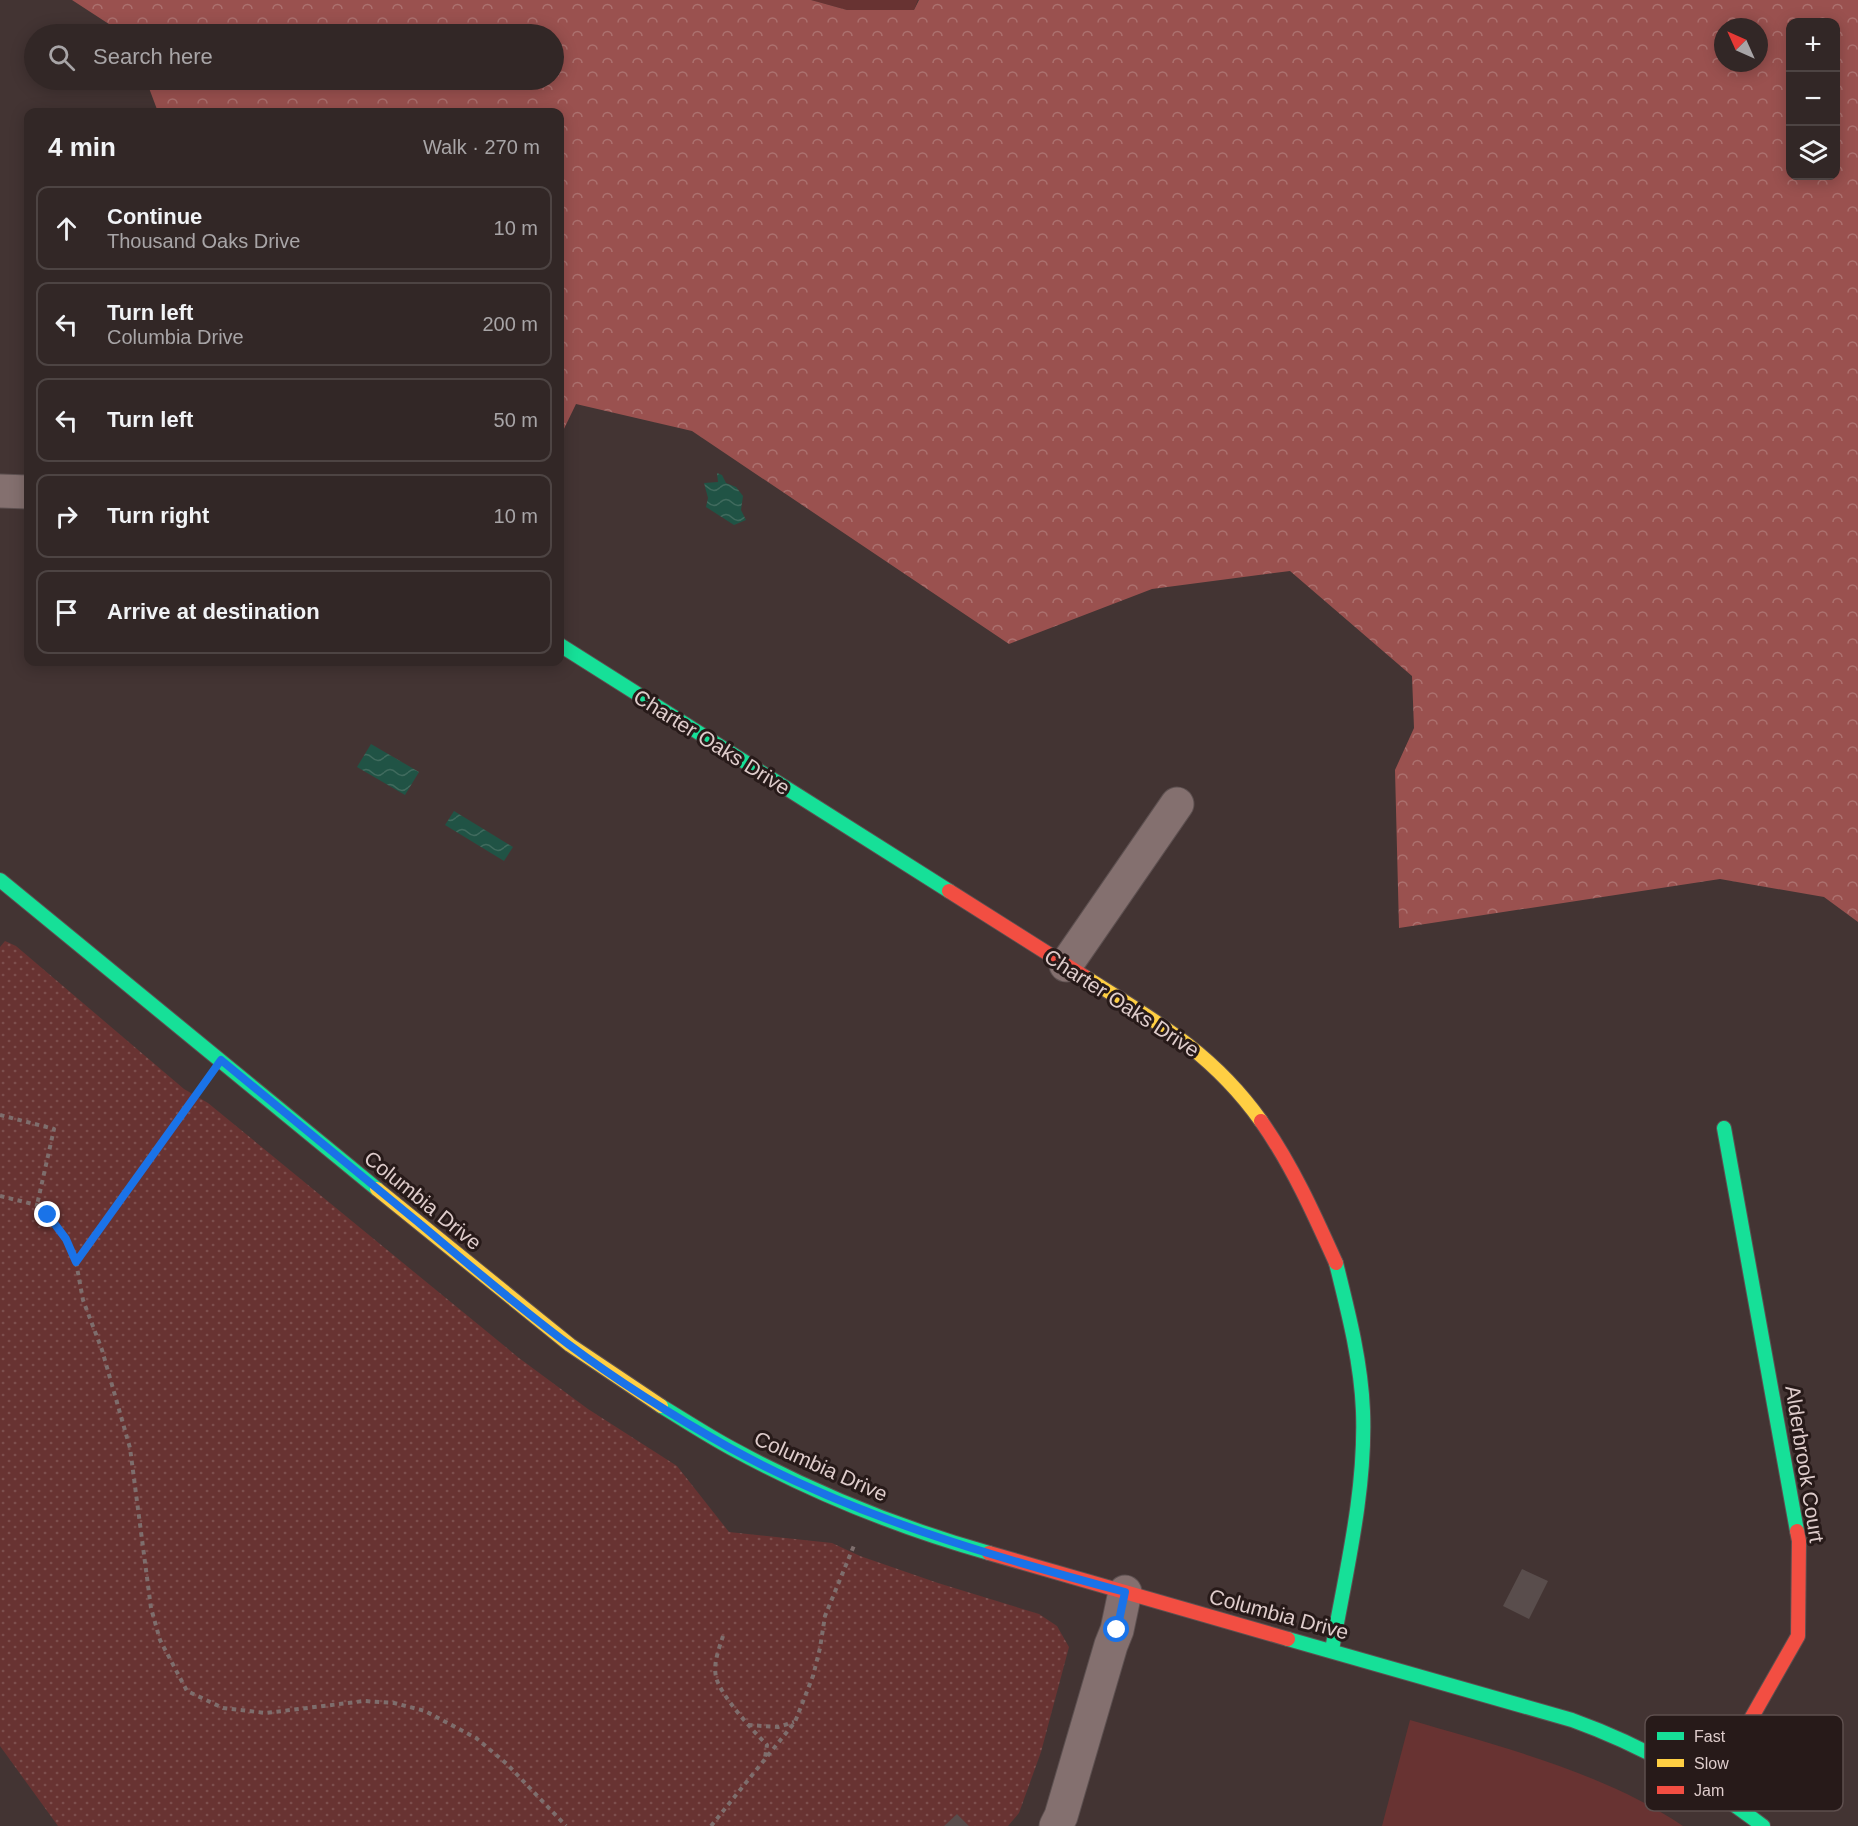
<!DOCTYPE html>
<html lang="en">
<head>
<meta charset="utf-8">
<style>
  body { margin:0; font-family:Arial,sans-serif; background:#3d3332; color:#f1f3f6 }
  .controls { position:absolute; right:18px; top:18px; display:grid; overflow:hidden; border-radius:12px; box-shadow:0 3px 15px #0003 }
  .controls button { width:54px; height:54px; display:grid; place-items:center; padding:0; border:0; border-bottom:2px solid #4d4443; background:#322726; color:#f1f3f6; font:30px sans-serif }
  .compass { position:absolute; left:1714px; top:18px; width:54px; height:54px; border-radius:50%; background:#322726; box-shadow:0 3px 15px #0003; rotate:315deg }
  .stop { position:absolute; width:18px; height:18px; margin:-14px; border:4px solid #1a73e8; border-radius:50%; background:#fff }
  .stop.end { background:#1a73e8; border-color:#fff; box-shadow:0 2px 6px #0008 }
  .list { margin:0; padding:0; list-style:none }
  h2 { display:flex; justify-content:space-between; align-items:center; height:78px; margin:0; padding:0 24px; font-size:26px }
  h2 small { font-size:20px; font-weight:400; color:#a8a5a7 }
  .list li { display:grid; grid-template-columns:39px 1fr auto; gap:18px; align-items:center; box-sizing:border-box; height:84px; margin:0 12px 12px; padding:0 12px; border:2px solid #4d4443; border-radius:12px }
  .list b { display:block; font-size:22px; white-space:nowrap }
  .list p { margin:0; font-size:20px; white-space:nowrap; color:#a8a5a7 }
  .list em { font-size:20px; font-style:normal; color:#a8a5a7 }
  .icon { flex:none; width:33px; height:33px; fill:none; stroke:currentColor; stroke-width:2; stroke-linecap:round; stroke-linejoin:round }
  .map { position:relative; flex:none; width:1858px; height:1826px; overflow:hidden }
  .search { position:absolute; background:#322726; box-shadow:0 3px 15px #0003; left:24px; top:24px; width:540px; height:66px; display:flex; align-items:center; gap:15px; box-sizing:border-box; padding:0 21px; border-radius:33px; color:#a8a5a7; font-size:22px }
  .panel { position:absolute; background:#322726; box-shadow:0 3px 15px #0003; left:24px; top:108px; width:540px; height:558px; border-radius:12px }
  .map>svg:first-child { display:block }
</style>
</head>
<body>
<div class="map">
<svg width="1858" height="1826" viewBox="0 0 1858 1826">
  <defs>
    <pattern id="forest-crowns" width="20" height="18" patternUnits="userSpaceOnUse" patternTransform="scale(1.5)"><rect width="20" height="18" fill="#9a514f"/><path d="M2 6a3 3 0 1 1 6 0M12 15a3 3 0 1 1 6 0" fill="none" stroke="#ac716f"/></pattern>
    <pattern id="park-dots" width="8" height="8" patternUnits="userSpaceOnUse" patternTransform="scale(1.5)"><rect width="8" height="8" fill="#683332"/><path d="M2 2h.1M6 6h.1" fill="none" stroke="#7d4f4e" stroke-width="1.8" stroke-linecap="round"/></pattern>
    <pattern id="water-waves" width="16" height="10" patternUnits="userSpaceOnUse" patternTransform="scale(1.5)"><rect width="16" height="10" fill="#205345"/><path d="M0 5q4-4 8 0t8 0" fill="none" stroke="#406b5e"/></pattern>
  </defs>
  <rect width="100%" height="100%" fill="#433433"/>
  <!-- green -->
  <path fill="#683332" d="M811 0H918L914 10H847Z
    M1410 1720C1499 1746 1605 1773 1683 1826H1382Z"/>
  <!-- forest -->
  <path fill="url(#forest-crowns)" fill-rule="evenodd" d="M72 0H811L847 10H914L919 0H1858V922L1824 897 1720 879 1399 928 1395 770 1414 728 1412 676 1290 571 1152 589 1009 644 692 431 576 404 561 435 560 434V112H158L146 80H554V34H118L115 28ZM1790 22H1836V176H1790ZM1723 27H1759V63H1723Z"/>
  <!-- park -->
  <path fill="url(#park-dots)" d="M5 941 16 946 184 1089 208 1103 519 1358 588 1409 677 1466 729 1532 832 1543 860 1556 938 1583 1039 1614 1057 1626 1069 1647 1041 1752 1019 1813 1008 1826H58L0 1746V947Z"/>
  <!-- water -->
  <path fill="url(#water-waves)" d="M717 473 722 475 726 483 736 487 743 496 741 510 746 520 734 525 706 507 708 498 704 483 718 482Z
    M371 744 419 772 405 795 357 767Z
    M454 811 513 847 504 861 445 825Z"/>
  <!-- building -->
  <path fill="#594d4c" d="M1522 1569 1548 1581 1529 1619 1503 1606Z
    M957 1814 969 1826H944Z"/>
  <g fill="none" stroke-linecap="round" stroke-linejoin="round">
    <!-- street casing -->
    <g stroke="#5d5050" stroke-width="35">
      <path id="street" d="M0 491 28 492
        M1066 965 1177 804
        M1056 1826 1061 1816 1111 1645 1117 1630 1125 1592"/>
    </g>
    <!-- fast casing -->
    <g stroke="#5d5050" stroke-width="16">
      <path id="fast" d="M560 645 949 891
        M0 880 377 1189
        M1724 1128 1797 1531
        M661 1406C684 1420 707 1435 731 1448 812 1492 900 1528 989 1553
        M1288 1639 1572 1720C1644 1746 1702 1780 1763 1826
        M1332 1650C1346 1571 1366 1491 1363 1411 1361 1361 1348 1311 1336 1263"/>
    </g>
    <!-- slow casing -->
    <g stroke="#5d5050" stroke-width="16">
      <path id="slow" d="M1085 977C1154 1020 1212 1052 1261 1121
        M377 1189 570 1345 661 1406"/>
    </g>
    <!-- jam casing -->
    <g stroke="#5d5050" stroke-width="16">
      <path id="jam" d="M949 891 1085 977
        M1261 1121C1292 1165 1314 1214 1336 1263
        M989 1553 1288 1639
        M1715 1790 1732 1752 1798 1636 1799 1541 1797 1531"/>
    </g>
    <!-- path -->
    <path stroke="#7e6e6d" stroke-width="4" stroke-dasharray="4.5 4.5" stroke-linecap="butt" d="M0 1115 54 1129 37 1205
      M0 1196 37 1205 48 1215 66 1239 76 1262 83 1300 102 1350 130 1448 151 1608 160 1640 187 1691 223 1708 266 1713 364 1701 394 1703 425 1711 476 1738 507 1764 566 1826
      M76 1262 201 1087
      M723 1636C719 1649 713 1663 716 1677 720 1695 754 1732 767 1745L765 1758
      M748 1725 778 1727 794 1722
      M711 1826 795 1722 813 1676 820 1648 825 1616 855 1543"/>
    <!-- street -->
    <use href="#street" stroke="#84706f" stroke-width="33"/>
    <!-- fast -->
    <use href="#fast" stroke="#16e098" stroke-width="14"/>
    <!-- slow -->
    <use href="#slow" stroke="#ffcf43" stroke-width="14"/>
    <!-- jam -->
    <use href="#jam" stroke="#f24e42" stroke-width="14"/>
  </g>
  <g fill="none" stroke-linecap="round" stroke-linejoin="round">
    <!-- route -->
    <path stroke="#1a73e8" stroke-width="8" d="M48 1215 66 1239 76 1262 221 1060C287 1115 353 1169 419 1223 468 1264 517 1306 568 1344 619 1382 675 1417 730 1448 853 1516 990 1556 1125 1592L1117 1630"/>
  </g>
  <g text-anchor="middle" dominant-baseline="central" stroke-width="6" stroke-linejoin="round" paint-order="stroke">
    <!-- street labels -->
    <g font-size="21" fill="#decccb" stroke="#271a19">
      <text transform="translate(712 742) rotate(32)">Charter Oaks Drive</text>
      <text transform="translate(1122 1003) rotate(33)">Charter Oaks Drive</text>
      <text transform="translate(423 1200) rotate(39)">Columbia Drive</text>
      <text transform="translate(1805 1464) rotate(81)">Alderbrook Court</text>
      <text transform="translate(821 1466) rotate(24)">Columbia Drive</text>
      <text transform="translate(1279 1614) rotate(15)">Columbia Drive</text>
    </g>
  </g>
  <!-- legend -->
  <rect x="1645" y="1715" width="198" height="96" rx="9" fill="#271a19" stroke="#5e4f4e" stroke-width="1.5"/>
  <rect x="1657" y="1732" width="27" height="8" fill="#16e098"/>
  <rect x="1657" y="1759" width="27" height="8" fill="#ffcf43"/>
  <rect x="1657" y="1786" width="27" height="8" fill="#f24e42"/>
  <g font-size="16" fill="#decccb">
    <text x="1694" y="1742">Fast</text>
    <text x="1694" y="1769">Slow</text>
    <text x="1694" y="1796">Jam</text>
  </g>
</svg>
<div class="controls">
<button>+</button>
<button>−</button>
<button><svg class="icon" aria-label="layers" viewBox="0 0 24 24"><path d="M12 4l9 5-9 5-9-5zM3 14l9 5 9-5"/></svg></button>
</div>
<svg class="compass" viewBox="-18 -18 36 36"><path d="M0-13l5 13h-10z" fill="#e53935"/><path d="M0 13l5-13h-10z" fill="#a8a5a7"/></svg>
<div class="stop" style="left:1117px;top:1630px"></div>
<div class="stop end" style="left:48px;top:1215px"></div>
<div class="search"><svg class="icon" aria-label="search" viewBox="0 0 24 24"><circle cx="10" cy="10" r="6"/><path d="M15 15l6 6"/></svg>Search here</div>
<section class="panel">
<h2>4 min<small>Walk · 270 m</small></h2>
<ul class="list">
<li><svg class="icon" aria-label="ahead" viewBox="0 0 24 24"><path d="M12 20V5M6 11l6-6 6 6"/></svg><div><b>Continue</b><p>Thousand Oaks Drive</p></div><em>10 m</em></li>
<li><svg class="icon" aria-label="left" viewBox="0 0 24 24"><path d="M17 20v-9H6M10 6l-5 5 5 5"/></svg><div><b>Turn left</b><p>Columbia Drive</p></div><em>200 m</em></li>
<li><svg class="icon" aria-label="left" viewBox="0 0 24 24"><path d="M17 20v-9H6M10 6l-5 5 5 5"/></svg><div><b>Turn left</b></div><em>50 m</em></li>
<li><svg class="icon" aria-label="right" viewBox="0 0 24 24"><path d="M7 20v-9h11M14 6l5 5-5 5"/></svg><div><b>Turn right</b></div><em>10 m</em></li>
<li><svg class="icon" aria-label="arrive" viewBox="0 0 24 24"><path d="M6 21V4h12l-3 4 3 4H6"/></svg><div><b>Arrive at destination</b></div></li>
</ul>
</section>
</div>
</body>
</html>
